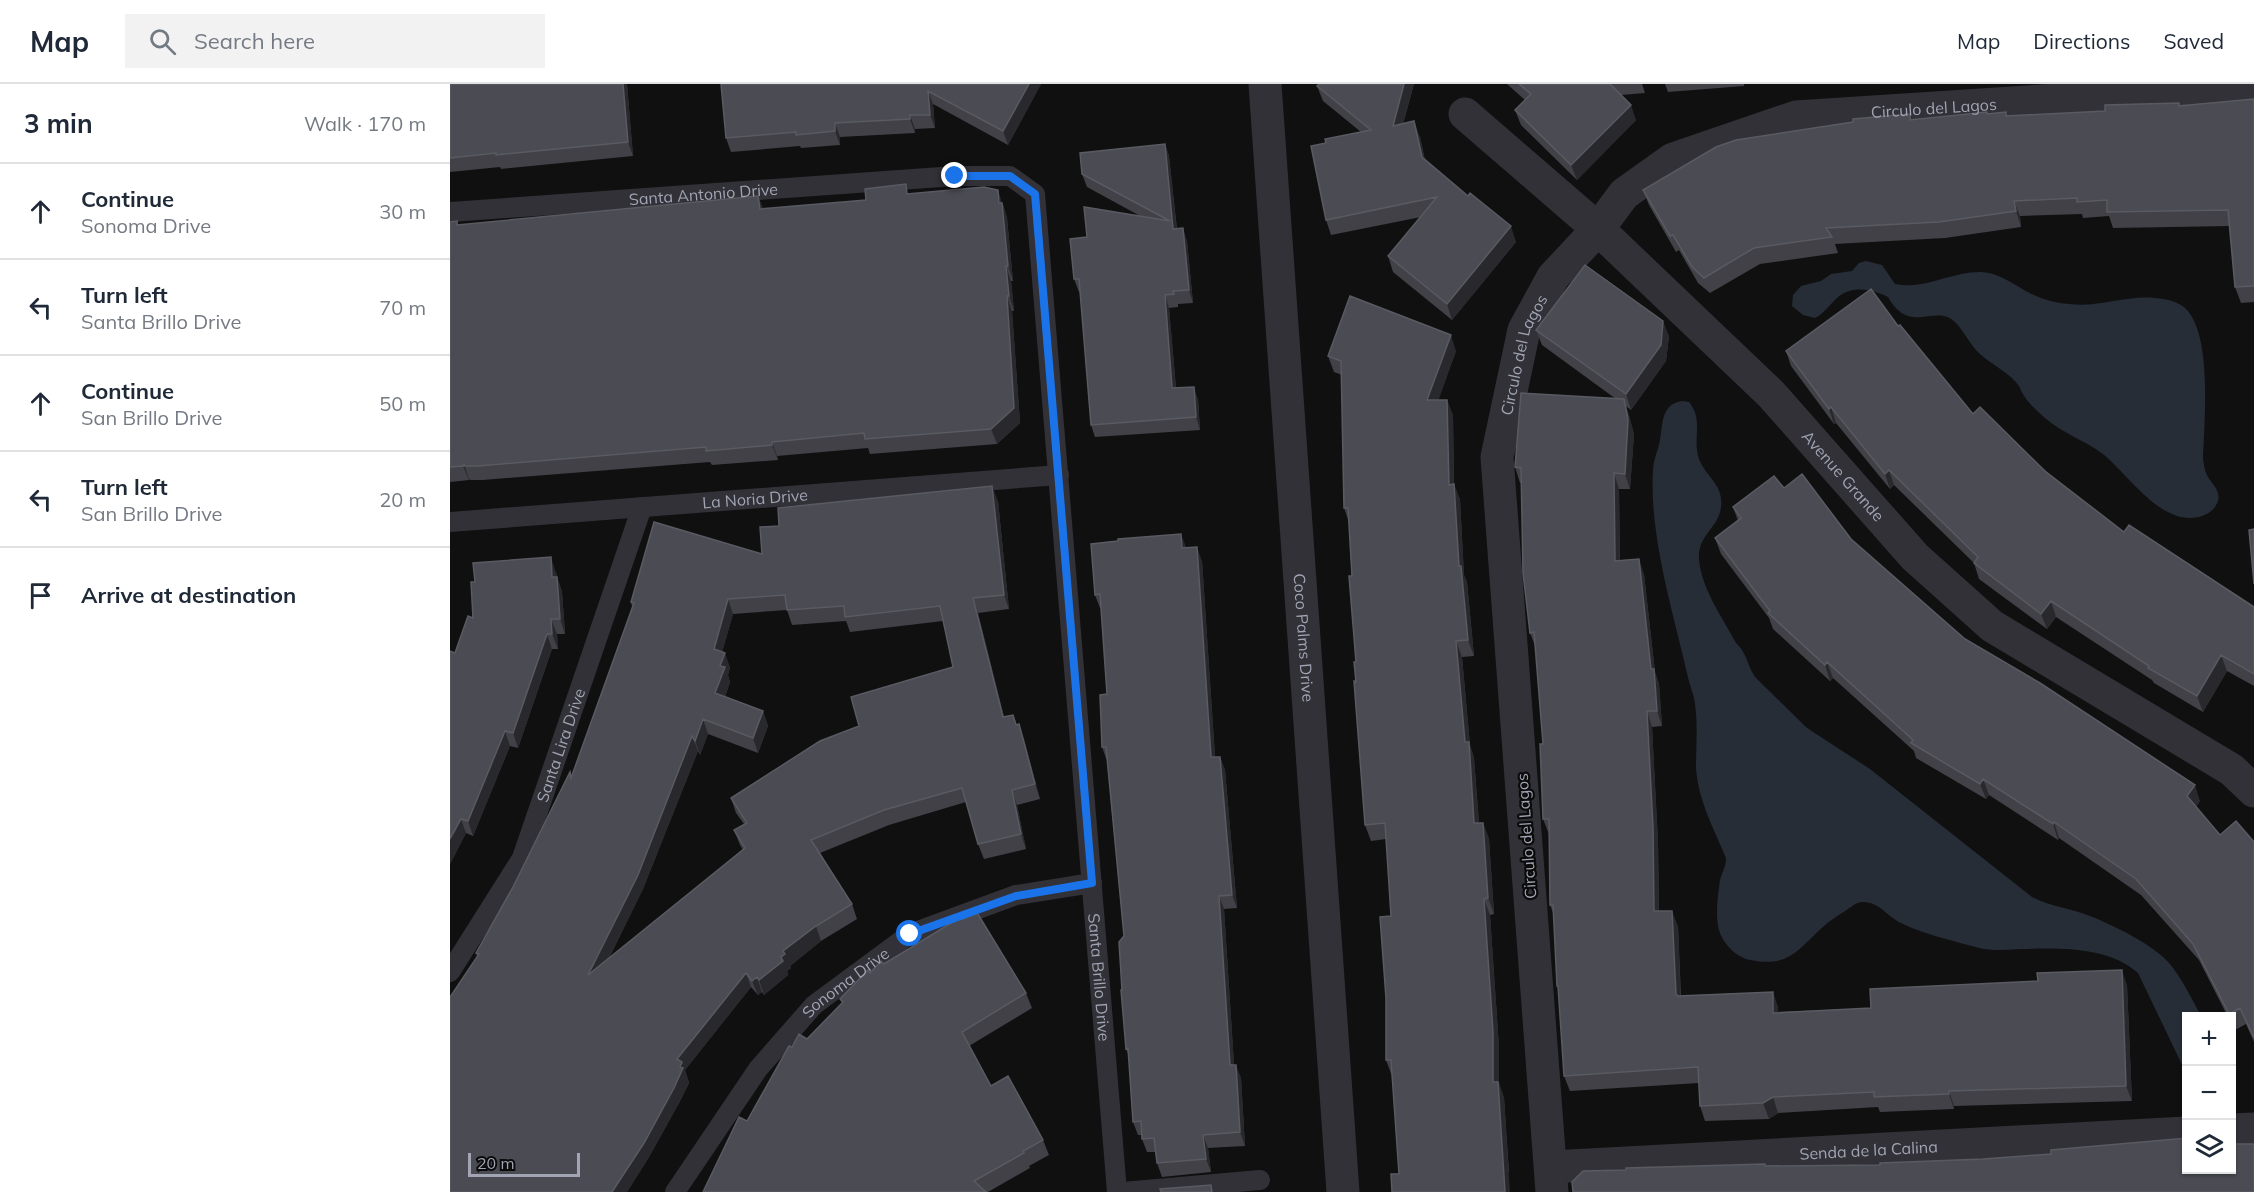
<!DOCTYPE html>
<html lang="en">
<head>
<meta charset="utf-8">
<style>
  body { margin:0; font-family:Mulish,sans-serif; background:#f2f2f3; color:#1f2937 }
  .controls { position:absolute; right:18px; bottom:18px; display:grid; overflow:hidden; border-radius:0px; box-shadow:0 2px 4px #0004 }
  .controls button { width:54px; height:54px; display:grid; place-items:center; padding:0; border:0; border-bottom:2px solid #e0e1e3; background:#fff; color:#1f2937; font:30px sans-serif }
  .scale { position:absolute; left:18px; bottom:15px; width:112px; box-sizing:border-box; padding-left:6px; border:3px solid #a0a4b3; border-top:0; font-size:16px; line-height:21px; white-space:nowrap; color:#a0a4b3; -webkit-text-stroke:4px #0b0b0c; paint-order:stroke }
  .stop { position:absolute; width:18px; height:18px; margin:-14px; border:4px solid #1a73e8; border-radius:50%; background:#fff }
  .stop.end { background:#1a73e8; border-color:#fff; box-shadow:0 2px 6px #0008 }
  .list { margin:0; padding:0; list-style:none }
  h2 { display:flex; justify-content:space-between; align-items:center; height:78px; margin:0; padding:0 24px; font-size:26px }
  h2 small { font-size:20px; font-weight:400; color:#747a83 }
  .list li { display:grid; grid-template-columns:39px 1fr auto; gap:18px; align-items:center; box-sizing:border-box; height:96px; padding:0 24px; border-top:2px solid #e0e1e3 }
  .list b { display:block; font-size:22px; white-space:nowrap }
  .list p { margin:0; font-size:20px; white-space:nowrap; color:#747a83 }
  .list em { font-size:20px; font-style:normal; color:#747a83 }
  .icon { flex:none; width:33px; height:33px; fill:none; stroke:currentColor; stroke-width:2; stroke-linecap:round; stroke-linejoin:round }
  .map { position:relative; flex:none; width:1804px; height:1108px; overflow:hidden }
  header { display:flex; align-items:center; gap:36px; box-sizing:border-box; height:84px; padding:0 30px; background:#fff; border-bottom:2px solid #e0e1e3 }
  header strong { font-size:28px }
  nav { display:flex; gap:33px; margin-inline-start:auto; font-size:21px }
  .search { width:420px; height:54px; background:#f2f2f3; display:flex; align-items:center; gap:15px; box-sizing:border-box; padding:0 21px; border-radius:0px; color:#747a83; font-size:22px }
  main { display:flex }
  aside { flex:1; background:#fff }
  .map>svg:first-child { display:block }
</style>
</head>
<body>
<header>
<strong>Map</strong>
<div class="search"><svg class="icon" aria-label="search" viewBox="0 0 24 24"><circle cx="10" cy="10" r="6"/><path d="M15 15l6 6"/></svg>Search here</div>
<nav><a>Map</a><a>Directions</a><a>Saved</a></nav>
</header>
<main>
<aside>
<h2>3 min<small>Walk · 170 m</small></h2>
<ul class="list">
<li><svg class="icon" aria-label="ahead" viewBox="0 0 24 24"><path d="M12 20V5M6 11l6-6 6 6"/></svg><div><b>Continue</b><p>Sonoma Drive</p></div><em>30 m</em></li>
<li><svg class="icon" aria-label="left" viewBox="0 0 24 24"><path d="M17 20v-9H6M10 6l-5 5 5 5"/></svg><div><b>Turn left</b><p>Santa Brillo Drive</p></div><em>70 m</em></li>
<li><svg class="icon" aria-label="ahead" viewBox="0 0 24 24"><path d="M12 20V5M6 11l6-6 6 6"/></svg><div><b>Continue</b><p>San Brillo Drive</p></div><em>50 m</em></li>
<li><svg class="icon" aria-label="left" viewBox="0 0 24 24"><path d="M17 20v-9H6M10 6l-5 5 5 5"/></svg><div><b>Turn left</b><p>San Brillo Drive</p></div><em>20 m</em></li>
<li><svg class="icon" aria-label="arrive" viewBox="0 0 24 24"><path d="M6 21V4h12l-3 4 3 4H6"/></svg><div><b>Arrive at destination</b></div></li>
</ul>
</aside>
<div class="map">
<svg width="1804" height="1108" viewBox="0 0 1804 1108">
  <rect width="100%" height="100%" fill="#101011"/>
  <!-- water -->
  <path fill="#262d36" d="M1416 177 1432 181 1445 200C1475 206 1500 188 1530 188 1550 188 1566 203 1584 211 1595 216 1606 219 1619 220 1648 224 1676 211 1705 214 1716 215 1727 217 1735 224 1763 250 1754 338 1753 375 1754 379 1754 385 1756 389 1760 399 1771 405 1768 417 1765 425 1760 429 1752 432 1713 445 1679 391 1653 370 1634 356 1612 349 1595 334 1587 327 1578 319 1573 310 1571 308 1571 305 1569 302 1560 289 1542 281 1530 270 1520 261 1514 247 1505 238 1485 219 1460 252 1438 213 1421 205 1402 201 1387 214 1379 221 1375 229 1365 234L1353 231 1342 222 1343 211 1351 202 1371 197 1381 190 1402 187 1409 179Z
    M1232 317 1239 318C1254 336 1242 355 1249 375 1256 393 1274 401 1271 423 1269 444 1247 451 1249 476 1252 506 1273 534 1286 559 1297 569 1297 581 1305 593L1357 644 1420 685 1582 813C1601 823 1620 824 1640 832 1663 841 1704 861 1720 880 1732 895 1742 915 1751 932H1736V989L1688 889C1658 862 1608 864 1570 865 1556 866 1543 867 1529 864 1507 858 1470 849 1451 839 1437 832 1428 817 1412 818 1404 819 1399 825 1392 829 1386 833 1379 837 1374 842 1348 865 1340 884 1300 876 1286 873 1273 860 1269 846 1265 832 1268 810 1270 796 1272 788 1276 783 1276 774 1264 745 1248 716 1246 684 1246 663 1248 642 1245 620 1244 610 1239 600 1237 589 1223 528 1199 450 1203 387 1203 376 1208 367 1210 356 1213 340 1211 320 1232 317Z"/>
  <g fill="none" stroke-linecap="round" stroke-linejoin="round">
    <!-- lane -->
    <g stroke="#313137" stroke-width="20">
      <path id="s1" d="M0 128 505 92H560L585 110 667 1108"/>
      <path id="s2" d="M0 438 609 391"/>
      <path id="s3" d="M0 888 72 774 192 423"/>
      <path id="s4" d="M225 1108 308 985 364 921 460 850 566 811 642 799"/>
      <path d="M673 1108 810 1096"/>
    </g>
    <!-- street -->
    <g stroke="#313137" stroke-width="33">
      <path id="s5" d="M815 0 893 1108"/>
      <path id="s6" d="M1015 30 1148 145 1321 310 1465 473 1542 542 1782 686 1804 707"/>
      <path d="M1782 1046 1804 1045"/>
      <path id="s7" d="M1101 1083 1736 1049"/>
      <path id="s8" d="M1102 1108 1047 373 1074 246 1103 193 1148 145 1174 110 1223 75 1346 33 1804 3"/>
    </g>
  </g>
  <!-- wall -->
  <path fill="#414147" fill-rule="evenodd" d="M0 0H177L183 72 51 85 50 83 0 88Z
    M271 0H591L558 61 483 20 485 44 465 45V49L390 53V61L351 64 350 62 281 68 276 54Z
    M964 0 953 40 970 53 975 76 1066 158 1002 236 943 188 938 172 971 133 881 151 876 136V59L911 48 873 17 867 2Z
    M1057 0H1192L1195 9 1171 11 1186 36 1127 96 1071 41 1065 26 1075 16Z
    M1215 0H1294V2L1218 8Z
    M1804 15V218L1791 219 1785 203 1780 142 1663 144 1659 132 1633 134 1632 130 1570 132 1571 143 1495 154 1385 160 1388 169 1310 180 1260 209 1248 199 1229 166 1226 168 1199 121 1193 106 1462 35 1556 28 1557 32 1655 27Z
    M715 60 719 72 727 145 737 157 743 219 728 220V223L719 224 726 304 748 315 750 346 645 353 641 341 630 208H629L624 195 637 153 692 133 637 103 632 90Z
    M459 110 553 120 557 134 563 197H561L564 227H562L570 339 547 360 420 370 418 364 327 372 328 376 262 381 260 378 33 396H20L19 395V396L0 398V138L7 137 8 141 308 112 313 125 416 116Z
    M1448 242 1523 330 1674 448 1804 523V602L1777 587 1753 628 1704 599 1702 596 1606 533 1597 545 1529 495 1524 479 1444 401 1440 405 1386 339 1384 340 1341 282 1336 267Z
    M1086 246 1219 252 1216 277 1181 326 1176 322 1184 350 1180 405H1169L1170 477 1194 490 1205 588 1209 600 1212 642 1202 643 1208 758 1209 827 1228 842 1231 912 1328 923V928L1421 924 1677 901 1682 1017 1504 1022V1025L1430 1028 1428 1023 1328 1029 1319 1035 1255 1037 1250 1022 1249 999 1120 1007 1114 992 1109 908 1107 902 1104 831 1100 821 1099 750 1093 735V660L1086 564 1080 549 1072 399H1070L1065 383 1166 315 1092 261Z
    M1006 267 988 316H997L1003 332 1004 400 1010 416 1014 491 1017 498 1024 572 1012 573 1020 661 1024 674 1029 739H1033L1039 755 1044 830 1040 831 1049 963V999L1054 1014 1059 1088 949 1090 942 992 936 976 941 832 936 755 921 757 915 741 906 598V578L899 438 894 424 892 291 884 288 878 272Z
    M1334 404 1401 455 1515 555 1750 717 1746 723 1770 751 1804 758V958L1796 940 1785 946 1782 939V933H1778L1749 876 1691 811 1609 754 1608 756 1539 711 1536 715 1466 674 1464 667 1383 594 1380 597 1323 545 1319 534 1271 470 1265 454 1288 437 1283 423Z
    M548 417 559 525 528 529 554 633 563 631 567 641 574 655 590 715 567 721 576 765 534 775 528 760 516 718 439 741 370 769 402 820 407 835 371 857 340 882 341 884 337 887 338 891 314 911 312 908 308 911 301 903 235 986 239 999 229 1019 199 1073 177 1108H0L27 873 26 869 63 803 122 691 182 523 181 518 312 470 329 442ZM337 526 342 541 396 537 400 548 493 537 503 583 409 642 281 714 286 729 294 740 284 746 290 761 293 766 159 874 193 805 248 667 250 671 258 650 308 669 318 642 313 627 275 613 280 598 278 591 280 583 272 568 283 530Z
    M736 464 752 477 765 673H770L775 686 787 824 774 825 784 981 791 994 795 1062 758 1064 761 1088 712 1093 707 1079 705 1068H697L692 1055V1051H688L683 1038 679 972 676 965 672 906 674 852 657 677 652 663 657 610 651 524H650L645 511Z
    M106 488 107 493 112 508 115 550H107L108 565H102L68 664 60 662 23 752 16 749 0 780V567L5 569 23 534Z
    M434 880 576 909 582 924 519 962 541 1002 593 1056 599 1071 579 1082 580 1084 538 1108H253L297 1037 342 963 357 955 392 919 390 915 420 889Z"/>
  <!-- shaded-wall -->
  <path fill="#29292d" d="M173 0H177L183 72 178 58Z
    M579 0H591L558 61 553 47Z
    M954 0H964L948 57 943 42Z
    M478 7 483 20 485 44 480 31Z
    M1181 21 1186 36 1127 96 1121 81Z
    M460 31 465 45V49L460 35Z
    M964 37 970 53 977 88 972 73Z
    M385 39 390 53V61L385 47Z
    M715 60 719 72 728 158 723 145Z
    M548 106 557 134 563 197 558 182Z
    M308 112 313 126 310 125Z
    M1564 117 1570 132 1571 143 1566 127Z
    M1061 142 1066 158 1002 236 997 220Z
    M733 144 737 157 743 219 739 206Z
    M556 182 561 197 564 227 559 212Z
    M715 211 719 224 727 316 722 304Z
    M557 212 562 227 570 339 547 360 541 345Z
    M1213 237 1219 252 1216 277 1181 326 1176 310Z
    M1001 251 1006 267 983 332 977 316Z
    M744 303 748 315 750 346 746 333Z
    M1174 315 1179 331 1184 350 1180 405 1175 390Z
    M997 316 1003 332 1004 416 999 401Z
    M1381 323 1386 339 1384 340 1379 325Z
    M322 358 327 372 328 376 322 361Z
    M14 380 19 395V396L13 382Z
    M1439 386 1444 401 1440 405 1435 390Z
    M1164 389 1169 405 1170 493 1165 477Z
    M1004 400 1010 416 1014 491 1017 498 1024 572 1018 556 1009 482Z
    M542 402 548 417 559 525 554 511Z
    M731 450 736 463 737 478 732 464Z
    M747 463 752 477 766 687 761 673Z
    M101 473 112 508 115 550 110 535 102 493Z
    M1189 475 1194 490 1205 588 1209 600 1212 642 1207 627 1201 585Z
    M523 514 528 529 558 648 553 633Z
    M278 515 283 530 269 579 264 565Z
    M1601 517 1606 533 1597 545 1591 530Z
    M101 535 107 550 108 565 102 550Z
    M97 550 102 565 68 664 63 649Z
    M1006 557 1012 573 1020 661 1024 674 1030 755 1024 739 1015 658Z
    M275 569 280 583 278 591 280 598 271 624 265 609 270 582Z
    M1771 571 1777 587 1753 628 1747 612Z
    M1377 578 1383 594 1380 597 1375 581Z
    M313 627 318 642 308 669 303 654Z
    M1197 627 1202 643 1208 758 1209 843 1204 827Z
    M253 635 258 650 250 671 245 657Z
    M569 640 574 655 590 715 585 700Z
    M55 647 60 662 23 752 18 737Z
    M242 652 248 667 193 805 143 905 138 891Z
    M770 673 775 686 787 824 782 811Z
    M1533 695 1539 711 1536 715 1530 700Z
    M1745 701 1750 717 1743 728 1737 712Z
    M562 706 567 721 576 765 571 750Z
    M11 735 16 749 0 780V755Z
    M1604 738 1609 754 1608 756 1603 740Z
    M1033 739 1039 755 1044 830 1038 814Z
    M769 812 774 825 785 995 780 981Z
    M1034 815 1040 831 1049 963V999L1054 1014 1060 1108H1055L1043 998Z
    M1222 827 1228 842 1231 925 1226 910Z
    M366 842 371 857 340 882 341 884 337 887 338 891 314 911 309 896 331 873 333 867Z
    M1672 886 1677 901 1682 1017 1676 1002Z
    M296 889 301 903 235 986 239 999 229 1019 199 1073 177 1108H162L227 975Z
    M307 893 312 908 308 911 302 897Z
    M1323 908 1328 923 1329 944 1323 929Z
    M786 981 791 994 795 1062 790 1048Z
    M1499 1007 1504 1022V1025L1499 1010Z
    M1323 1013 1328 1029 1319 1035 1313 1019Z
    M753 1051 758 1064 761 1088 756 1075Z"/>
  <!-- building -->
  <path fill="#4b4c53" stroke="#595a62" stroke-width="1.5" fill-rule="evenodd" d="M0 0H173L178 58 46 71V69L0 74Z
    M271 0H579L553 47 478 7 480 31H460V35L385 39V47L346 51V48L276 54Z
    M869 0H954L943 42 964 37 972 73 1018 112 1020 109 1061 142 997 220 938 172 987 113 876 136 861 62 876 59 875 55 921 46 867 2Z
    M1069 0H1160L1181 21 1121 81 1065 26 1081 10Z
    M1804 15V202L1785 203 1778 126 1657 128V116L1627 118V114L1564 117 1566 127 1489 138 1376 144 1382 153 1304 164 1254 194 1242 183 1223 151 1220 152 1193 106 1266 63 1286 56 1403 38V35L1460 30V36L1537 28V30L1556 28V32L1655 27V21L1729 19V22Z
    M715 60 723 145 733 144 739 206 723 207 724 210 715 211 722 304 744 303 746 333 641 341 629 195H624L620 155 637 153 634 123 720 137 632 90 630 69Z
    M456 100 457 110 534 103 548 106 549 119H552L558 182H556L559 212H557L564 324 541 345 415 355 414 349 322 358V361L256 367V363L28 382H14V380L13 382 0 383V138L7 137V141L308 112 310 125 416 116 415 105Z
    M1135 181 1213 237 1211 261 1176 310 1086 246Z
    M1421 205 1448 242 1450 241 1523 330 1530 323 1596 388 1674 448 1679 441 1804 523V590L1771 571 1747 612 1698 584 1699 582 1601 517 1591 530 1524 479 1528 473 1439 386 1435 390 1381 323 1379 325 1336 267Z
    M900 212 1001 251 977 316H997L999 401 1004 400 1009 482H1011L1018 556 1006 557 1015 658H1019L1024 739H1033L1038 814 1034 815 1043 948V998H1048L1055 1108H942L941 1090H949L941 976H936V914L930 833 941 832 935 739 915 741 904 597 906 598 904 578H906L899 492H902L898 424H894L891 277 878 272Z
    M1071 309 1174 315 1178 335 1175 390 1164 389 1165 477 1189 475 1201 585H1204L1207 627H1197L1203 743 1204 827H1222L1226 910 1228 912 1323 908V929L1421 924 1420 905 1588 897 1587 889 1672 886 1676 1002 1499 1007V1010L1424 1013V1008L1323 1013 1313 1019 1250 1022 1248 983 1114 992 1108 902H1107L1103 821H1100L1099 735H1093L1090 660H1093L1084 548 1080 549 1073 489 1071 384 1065 383Z
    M1352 390 1401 455 1515 555 1590 599 1745 701 1737 712 1770 751 1786 737 1804 758V954L1790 924 1779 930 1743 860 1686 795 1604 738 1603 740 1533 695 1530 700 1461 659 1463 656 1377 578 1375 581 1318 529 1320 527 1265 454 1291 434 1283 423 1324 392 1334 404Z
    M542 402 554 511 523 514 553 633 563 631 566 641 569 640 585 700 562 706 571 750 528 760 512 704 434 726 361 756 402 820 366 842 333 867 335 870 331 873 333 877 309 896 307 893 302 897 296 889 227 975 232 978 230 983 233 984 224 1004 194 1059 162 1108H0V913L29 870 26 869 63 803 120 688 121 694 184 519 181 518 204 438 312 470 310 443 329 442 328 424ZM335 511 337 526 394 522 395 533 490 522 503 583 401 613 409 642 370 657 281 714 297 739 284 746 295 764 138 891 188 791 242 652 245 657 253 635 303 654 313 627 265 609 275 583 270 582 275 569 264 565 278 515Z
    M1804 445V500L1799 446Z
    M731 450 732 464 747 463 761 673H770L782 811 769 812 780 981H786L790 1048 753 1051 756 1075 707 1079 704 1054 692 1055 691 1037 683 1038 678 964 676 965 671 906H672L669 858 674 852 656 663H652L650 611 657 610 650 510 645 511 641 460 668 457V455Z
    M101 473 102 493H107L110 535H101L102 550H97L63 649 55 647 18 737 11 735 0 755V567L5 569 18 532 23 534 21 498H25L23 479Z
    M526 827 576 909 512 948 541 1002 558 992 593 1056 573 1067 574 1069 524 1097 536 1108H253L289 1033 297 1037 339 962 342 963 349 950 357 955 393 918 390 915 418 886 420 889 431 877 434 880 511 833 513 835Z
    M1737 1054V1086H1782V1060H1804V1108H1123L1122 1098 1133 1087 1176 1086V1084L1315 1080V1082L1430 1081V1079L1533 1075 1601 1070V1066Z
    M761 1101 762 1108H711L710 1105Z"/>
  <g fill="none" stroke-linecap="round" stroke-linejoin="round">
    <!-- route -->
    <path stroke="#1a73e8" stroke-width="8" d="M460 850 566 812 642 799 585 110 560 92H505"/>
  </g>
  <g text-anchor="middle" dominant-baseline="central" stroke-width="4.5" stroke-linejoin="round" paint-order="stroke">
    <!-- street labels -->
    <g font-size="16" fill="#a0a4b3" stroke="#0b0b0c">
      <text stroke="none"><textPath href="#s8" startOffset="1365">Circulo del Lagos</textPath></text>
      <text stroke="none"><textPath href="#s1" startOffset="254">Santa Antonio Drive</textPath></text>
      <text stroke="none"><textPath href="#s8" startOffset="843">Circulo del Lagos</textPath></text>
      <text stroke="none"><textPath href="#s6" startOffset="524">Avenue Grande</textPath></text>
      <text stroke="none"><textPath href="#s2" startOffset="306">La Noria Drive</textPath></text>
      <text stroke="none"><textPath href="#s5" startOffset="555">Coco Palms Drive</textPath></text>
      <text stroke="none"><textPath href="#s3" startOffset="254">Santa Lira Drive</textPath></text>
      <text transform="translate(1076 752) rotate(-94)">Circulo del Lagos</text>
      <text stroke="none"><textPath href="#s1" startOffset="1378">Santa Brillo Drive</textPath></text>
      <text stroke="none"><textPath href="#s4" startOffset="272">Sonoma Drive</textPath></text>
      <text stroke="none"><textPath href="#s7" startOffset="318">Senda de la Calina</textPath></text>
    </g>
  </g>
</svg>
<div class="controls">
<button>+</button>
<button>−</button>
<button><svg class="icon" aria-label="layers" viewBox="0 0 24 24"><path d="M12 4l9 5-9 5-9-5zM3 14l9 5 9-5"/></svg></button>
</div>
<div class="scale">20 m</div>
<div class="stop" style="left:460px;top:850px"></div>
<div class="stop end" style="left:505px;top:92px"></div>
</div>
</main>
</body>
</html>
